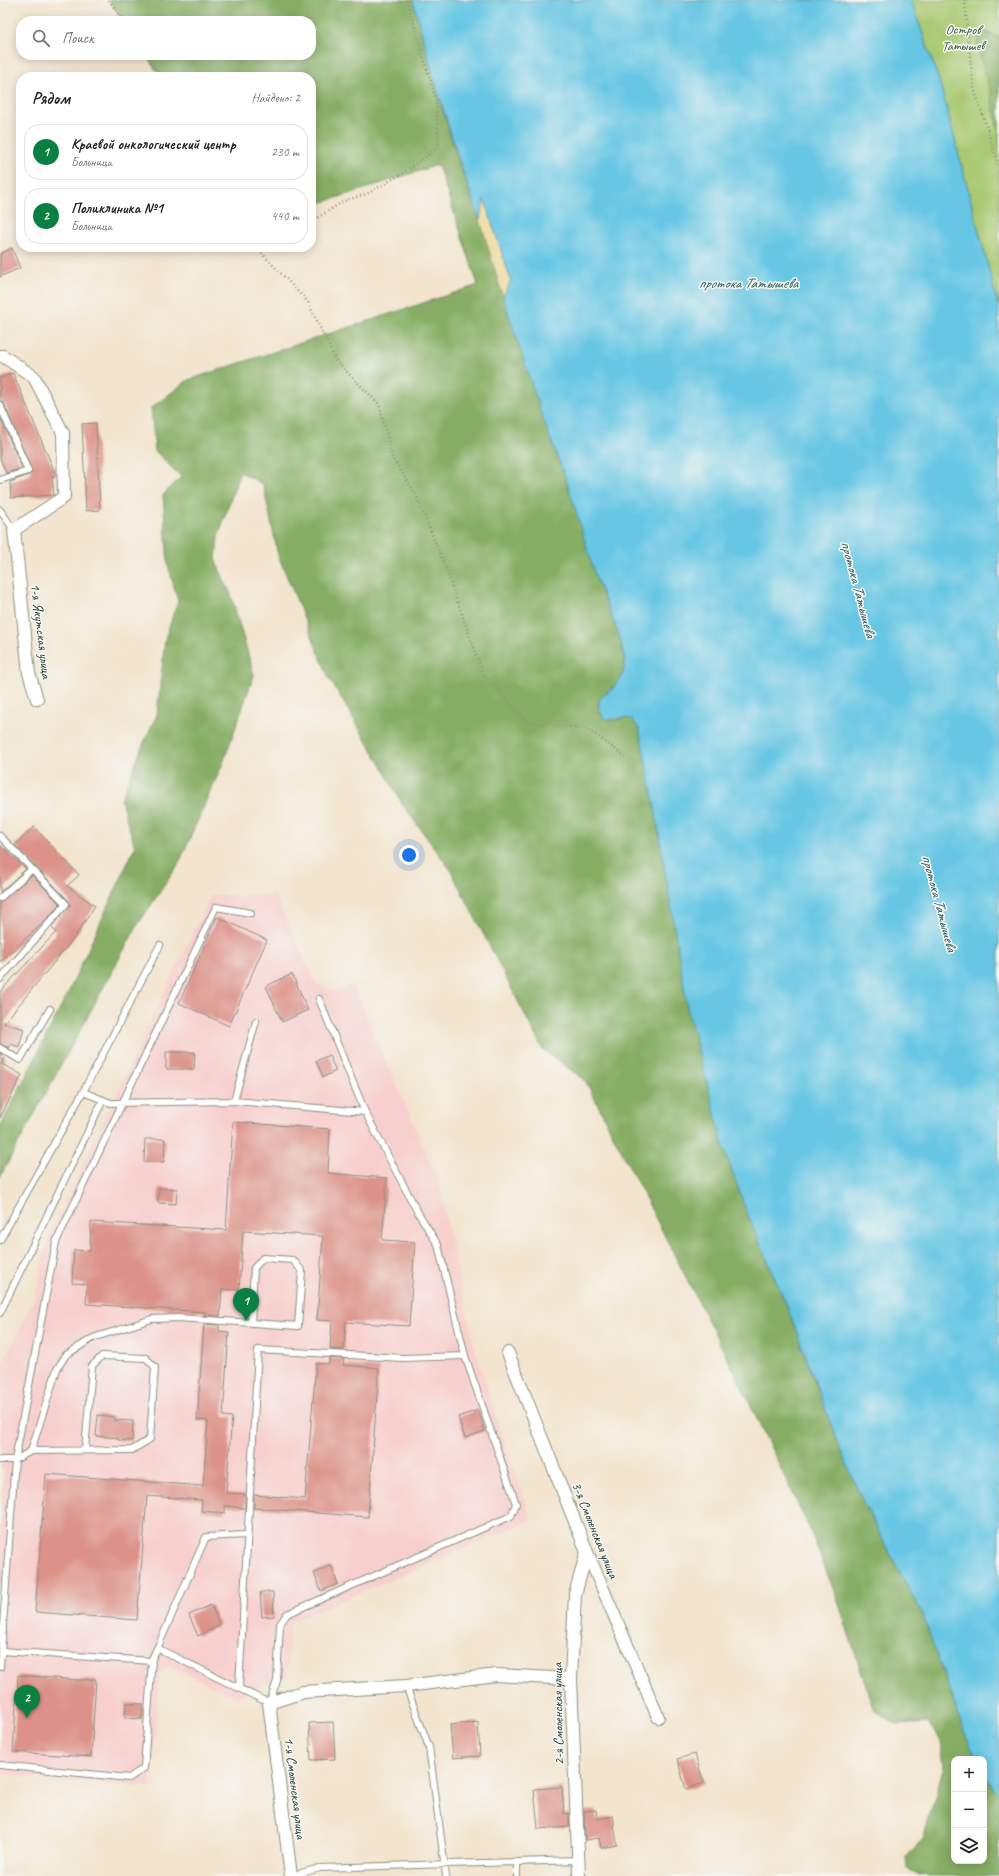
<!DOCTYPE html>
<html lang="ru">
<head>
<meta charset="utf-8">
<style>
  body { margin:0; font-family:Caveat,sans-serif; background:#f6f6f6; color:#222 }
  .controls { position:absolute; right:12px; bottom:12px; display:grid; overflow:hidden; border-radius:8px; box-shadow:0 2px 10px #0003 }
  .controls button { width:36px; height:36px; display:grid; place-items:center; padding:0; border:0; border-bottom:1px solid #e0e0e0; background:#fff; color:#222; font:20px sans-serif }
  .you { position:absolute; left:409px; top:855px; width:14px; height:14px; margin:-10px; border:3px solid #fff; border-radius:50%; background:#1a73e8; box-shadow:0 0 0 6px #1a73e833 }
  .badge { display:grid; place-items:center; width:26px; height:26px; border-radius:50%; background:#0b8043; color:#fff; font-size:13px; font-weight:700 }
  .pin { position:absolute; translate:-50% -33px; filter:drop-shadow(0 1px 2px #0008) }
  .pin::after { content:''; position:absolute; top:21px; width:14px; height:12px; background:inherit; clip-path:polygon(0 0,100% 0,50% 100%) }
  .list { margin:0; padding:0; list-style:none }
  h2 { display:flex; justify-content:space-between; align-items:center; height:52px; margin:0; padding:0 16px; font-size:17px }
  h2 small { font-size:13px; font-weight:400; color:#767676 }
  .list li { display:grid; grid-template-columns:26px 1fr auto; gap:12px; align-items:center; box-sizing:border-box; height:56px; margin:0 8px 8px; padding:0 8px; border:1px solid #e0e0e0; border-radius:16px }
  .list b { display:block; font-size:15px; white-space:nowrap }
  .list p { margin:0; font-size:13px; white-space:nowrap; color:#767676 }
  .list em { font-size:13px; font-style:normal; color:#767676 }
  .icon { flex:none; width:22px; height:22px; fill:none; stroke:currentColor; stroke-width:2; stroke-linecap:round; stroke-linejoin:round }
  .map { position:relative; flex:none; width:999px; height:1876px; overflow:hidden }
  .search { position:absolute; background:#fff; box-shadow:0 2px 10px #0003; left:16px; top:16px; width:300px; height:44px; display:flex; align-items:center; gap:10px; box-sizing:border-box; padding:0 14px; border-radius:16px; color:#767676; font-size:15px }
  .panel { position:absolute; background:#fff; box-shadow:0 2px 10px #0003; left:16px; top:72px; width:300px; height:180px; border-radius:16px }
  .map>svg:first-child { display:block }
</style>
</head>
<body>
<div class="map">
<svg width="999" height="1876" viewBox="0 0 999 1876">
  <rect width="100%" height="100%" fill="#f6f6f2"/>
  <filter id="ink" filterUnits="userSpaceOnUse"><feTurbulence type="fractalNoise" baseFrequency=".025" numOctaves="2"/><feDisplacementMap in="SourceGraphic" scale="8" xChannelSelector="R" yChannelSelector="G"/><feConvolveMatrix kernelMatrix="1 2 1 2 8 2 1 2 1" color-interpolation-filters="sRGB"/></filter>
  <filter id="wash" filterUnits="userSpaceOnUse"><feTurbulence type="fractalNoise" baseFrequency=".012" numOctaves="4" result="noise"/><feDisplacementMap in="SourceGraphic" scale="16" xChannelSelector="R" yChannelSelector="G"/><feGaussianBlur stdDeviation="0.9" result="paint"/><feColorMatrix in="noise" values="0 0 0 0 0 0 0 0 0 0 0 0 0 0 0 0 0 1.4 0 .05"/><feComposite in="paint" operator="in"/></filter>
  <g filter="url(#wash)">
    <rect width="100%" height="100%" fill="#f3e4ce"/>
    <!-- built -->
    <path fill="#f7d0ce" d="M211 895H275L316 984 337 992 352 984 438 1179 474 1346 504 1441 532 1520 291 1622 287 1676 236 1697 169 1666 160 1674 151 1787 0 1775V1532L4 1469 0 1468V1369L35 1297 47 1240Z"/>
    <!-- green -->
    <path fill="#a9c972" stroke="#648353" d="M911 0H999V308L940 83Z"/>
    <!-- forest -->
    <path fill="#86ad64" stroke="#52754c" d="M109 0H413L442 108 457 157 480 220 544 422 567 482 596 578 619 635 625 666 621 678 613 688 600 698 598 706 600 713C603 715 608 719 611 720 624 722 626 709 639 728L655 808 688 1012 725 1151 747 1213 787 1306 839 1446 863 1502 923 1616 964 1731 977 1759H954V1861H984V1774L999 1796V1876H931L920 1875 907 1869 906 1856 923 1839 944 1766 941 1742 928 1723 896 1725 873 1708 838 1601 810 1530 739 1381 585 1080 543 1050 450 869 402 804 380 763 329 678 278 555 263 484 240 472 218 537 216 562 231 595 254 675 223 763 178 865 137 926 0 1177V1127L69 991 135 847 121 800 144 742 157 715 165 639 178 601 168 565 163 495 181 477 155 451 151 408 188 380 478 285 438 165 311 206V77H161L146 55H311V21H123Z
      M984 31 999 38V134L990 91 977 46 979 37Z"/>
    <!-- sand -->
    <path fill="#eeda9e" stroke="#868c69" d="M484 198 511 281 503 297 480 220Z"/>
    <!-- water -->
    <path fill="#66c6e4" stroke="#42828c" d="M413 0H911L940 83 999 308V1796L984 1774V1759H977L964 1731 923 1616 863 1502 839 1446 787 1306 747 1213 725 1151 688 1012 655 808 639 728C627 711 621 721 605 719 599 712 598 707 600 698L613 688 621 678 625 666 624 655 619 635 596 578 567 482 544 422 503 297 511 280 484 199 480 220C454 148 432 75 413 0Z"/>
    <g id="blocks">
      <!-- building -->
      <path fill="#dc9288" d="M12 248 20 268 0 277V254Z
        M13 373 56 475 52 476 54 495 11 498 10 482 29 475 32 471 4 403 0 401V378Z
        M0 417 22 468 6 473 0 458Z
        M96 423 100 510 86 511 82 424Z
        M34 827 79 875 67 886 95 906 74 938 4 1023 24 1029 19 1047 11 1044 9 1048 0 1044V992L56 932 51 927 70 905 69 901 15 845Z
        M0 845 26 869 0 892Z
        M32 875 60 904 45 921 0 962V902Z
        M217 917 267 940 229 1026 179 1003Z
        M292 974 308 1010 282 1022 266 986Z
        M166 1052H195L194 1069H166Z
        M0 1053 5 1057 2 1064 22 1075 0 1118Z
        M329 1055 336 1071 323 1077 316 1061Z
        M233 1122 330 1129 328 1173 387 1178 382 1240 415 1242 409 1326 346 1322 344 1350 330 1349 332 1321 317 1320 323 1236 243 1231 239 1290 222 1289 220 1316 204 1315 205 1312 86 1304 87 1284 72 1283 74 1250 90 1251 91 1222 226 1230Z
        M145 1139H165L164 1162H144Z
        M159 1188 177 1189 176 1204 158 1203Z
        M204 1324 219 1325V1331L229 1332 223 1416 232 1417 226 1493 245 1494V1508L225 1506V1513L201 1511 202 1500 147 1496 137 1620 35 1612 46 1474 203 1486 208 1421 197 1420Z
        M329 1358 344 1359 343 1365 379 1368 368 1517 254 1508V1495L305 1499 316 1363 329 1364Z
        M478 1410 485 1431 465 1438 458 1417Z
        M98 1415 114 1417V1420L133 1421 132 1441 118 1440V1438L96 1436Z
        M331 1566 338 1584 321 1591 314 1573Z
        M260 1592H273L274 1616 262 1617Z
        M211 1605 220 1625 198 1636 189 1615Z
        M18 1675 78 1680 96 1679 91 1757 13 1752Z
        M126 1703 143 1704 142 1719 125 1718Z
        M333 1722 335 1759 311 1760 309 1723Z
        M478 1722 480 1756 453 1758 450 1725Z
        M695 1754 704 1783 686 1789 677 1759Z
        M562 1787 564 1814 569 1813V1827L538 1829 534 1789Z
        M596 1810 597 1819 613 1816 617 1845 601 1848 599 1838 585 1840 584 1811Z"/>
    </g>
  </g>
  <g filter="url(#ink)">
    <use href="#blocks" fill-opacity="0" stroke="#899081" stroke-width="1"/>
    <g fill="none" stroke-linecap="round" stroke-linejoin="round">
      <!-- lane casing -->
      <g stroke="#899081" stroke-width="8">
        <path id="lane" d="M0 405 28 471 0 480
          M0 510 14 530
          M0 836 32 869 0 898
          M0 979 66 904 32 869
          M0 1048 20 1060 50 1009
          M83 1092 111 1103 234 1101 365 1112
          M234 1101 256 1021
          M0 1240 83 1092 160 945
          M0 1313 103 1100
          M31 1451 57 1369 66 1355 93 1338 152 1319 178 1318 298 1326 302 1271 293 1260 263 1258 254 1268 251 1323
          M0 1460H15L31 1451 132 1450 150 1439 155 1367 146 1358 102 1356 92 1366 85 1450
          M1 1651 151 1661 157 1648 269 1703 277 1681 280 1624 287 1614 511 1516 516 1504 465 1356 438 1245 417 1211 365 1112 319 999
          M156 1651 206 1537 246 1535
          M0 1667 15 1460 56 1242 216 907 251 913
          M406 1686 429 1747 446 1876
          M239 1687 258 1350 403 1358 465 1356
          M0 1765 129 1778 144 1768 152 1659
          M290 1876 320 1868 517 1862
          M517 1876V1862L577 1860"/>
      </g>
      <!-- street casing -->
      <g stroke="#899081" stroke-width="14">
        <path id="street" d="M0 356H3L34 377 63 433 64 497 14 530 29 673 37 699
          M508 1353 587 1552 658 1717
          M291 1876 269 1703 303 1692 406 1686 496 1675 571 1679
          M579 1876 571 1679 575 1594 587 1552"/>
      </g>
      <!-- path -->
      <path stroke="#899081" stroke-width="2.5" stroke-dasharray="1 3" stroke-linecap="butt" d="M109 0 123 21
        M965 0 968 41 974 88 998 163
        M146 55 161 77
        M311 222 344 201 369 193 403 173 439 147 436 100 407 0
        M256 247 308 302 336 361 379 404 392 457 415 493 443 561 483 674 526 721 587 729 625 756"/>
      <!-- lane -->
      <use href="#lane" stroke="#fff" stroke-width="6"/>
      <!-- street -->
      <use href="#street" stroke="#fff" stroke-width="12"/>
    </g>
  </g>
  <g text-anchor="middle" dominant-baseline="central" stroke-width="3" stroke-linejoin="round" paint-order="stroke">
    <!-- park labels -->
    <g font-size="14" fill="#3b5940" stroke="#f6f6f2">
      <text x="963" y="29">Остров<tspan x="963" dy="16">Татышев</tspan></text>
    </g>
    <!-- street labels -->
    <g font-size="14" fill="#1f3d34" stroke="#f6f6f2">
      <text transform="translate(41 631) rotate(83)">1-я Якутская улица</text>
      <text transform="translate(595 1530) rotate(68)">3-я Смоленская улица</text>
      <text transform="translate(558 1714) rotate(-91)">2-я Смоленская улица</text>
      <text transform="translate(295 1788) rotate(83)">1-я Смоленская улица</text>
    </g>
    <!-- water labels -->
    <g font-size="15" font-style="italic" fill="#315f60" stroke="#f6f6f2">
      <text x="748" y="283">протока Татышева</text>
      <text transform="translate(858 589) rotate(75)">протока Татышева</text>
      <text transform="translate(939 903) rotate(75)">протока Татышева</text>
    </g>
  </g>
</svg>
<div class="controls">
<button>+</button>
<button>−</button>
<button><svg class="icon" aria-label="layers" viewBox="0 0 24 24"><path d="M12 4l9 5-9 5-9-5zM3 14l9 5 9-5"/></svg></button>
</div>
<div class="you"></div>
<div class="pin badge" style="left:246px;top:1321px">1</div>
<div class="pin badge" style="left:27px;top:1718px">2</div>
<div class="search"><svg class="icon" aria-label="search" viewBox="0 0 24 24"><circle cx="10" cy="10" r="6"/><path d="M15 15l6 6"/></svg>Поиск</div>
<section class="panel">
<h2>Рядом<small>Найдено: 2</small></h2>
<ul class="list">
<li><span class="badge">1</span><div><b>Краевой онкологический центр</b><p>Больница</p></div><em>230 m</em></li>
<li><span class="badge">2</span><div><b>Поликлиника №1</b><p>Больница</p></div><em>440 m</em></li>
</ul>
</section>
</div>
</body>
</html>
